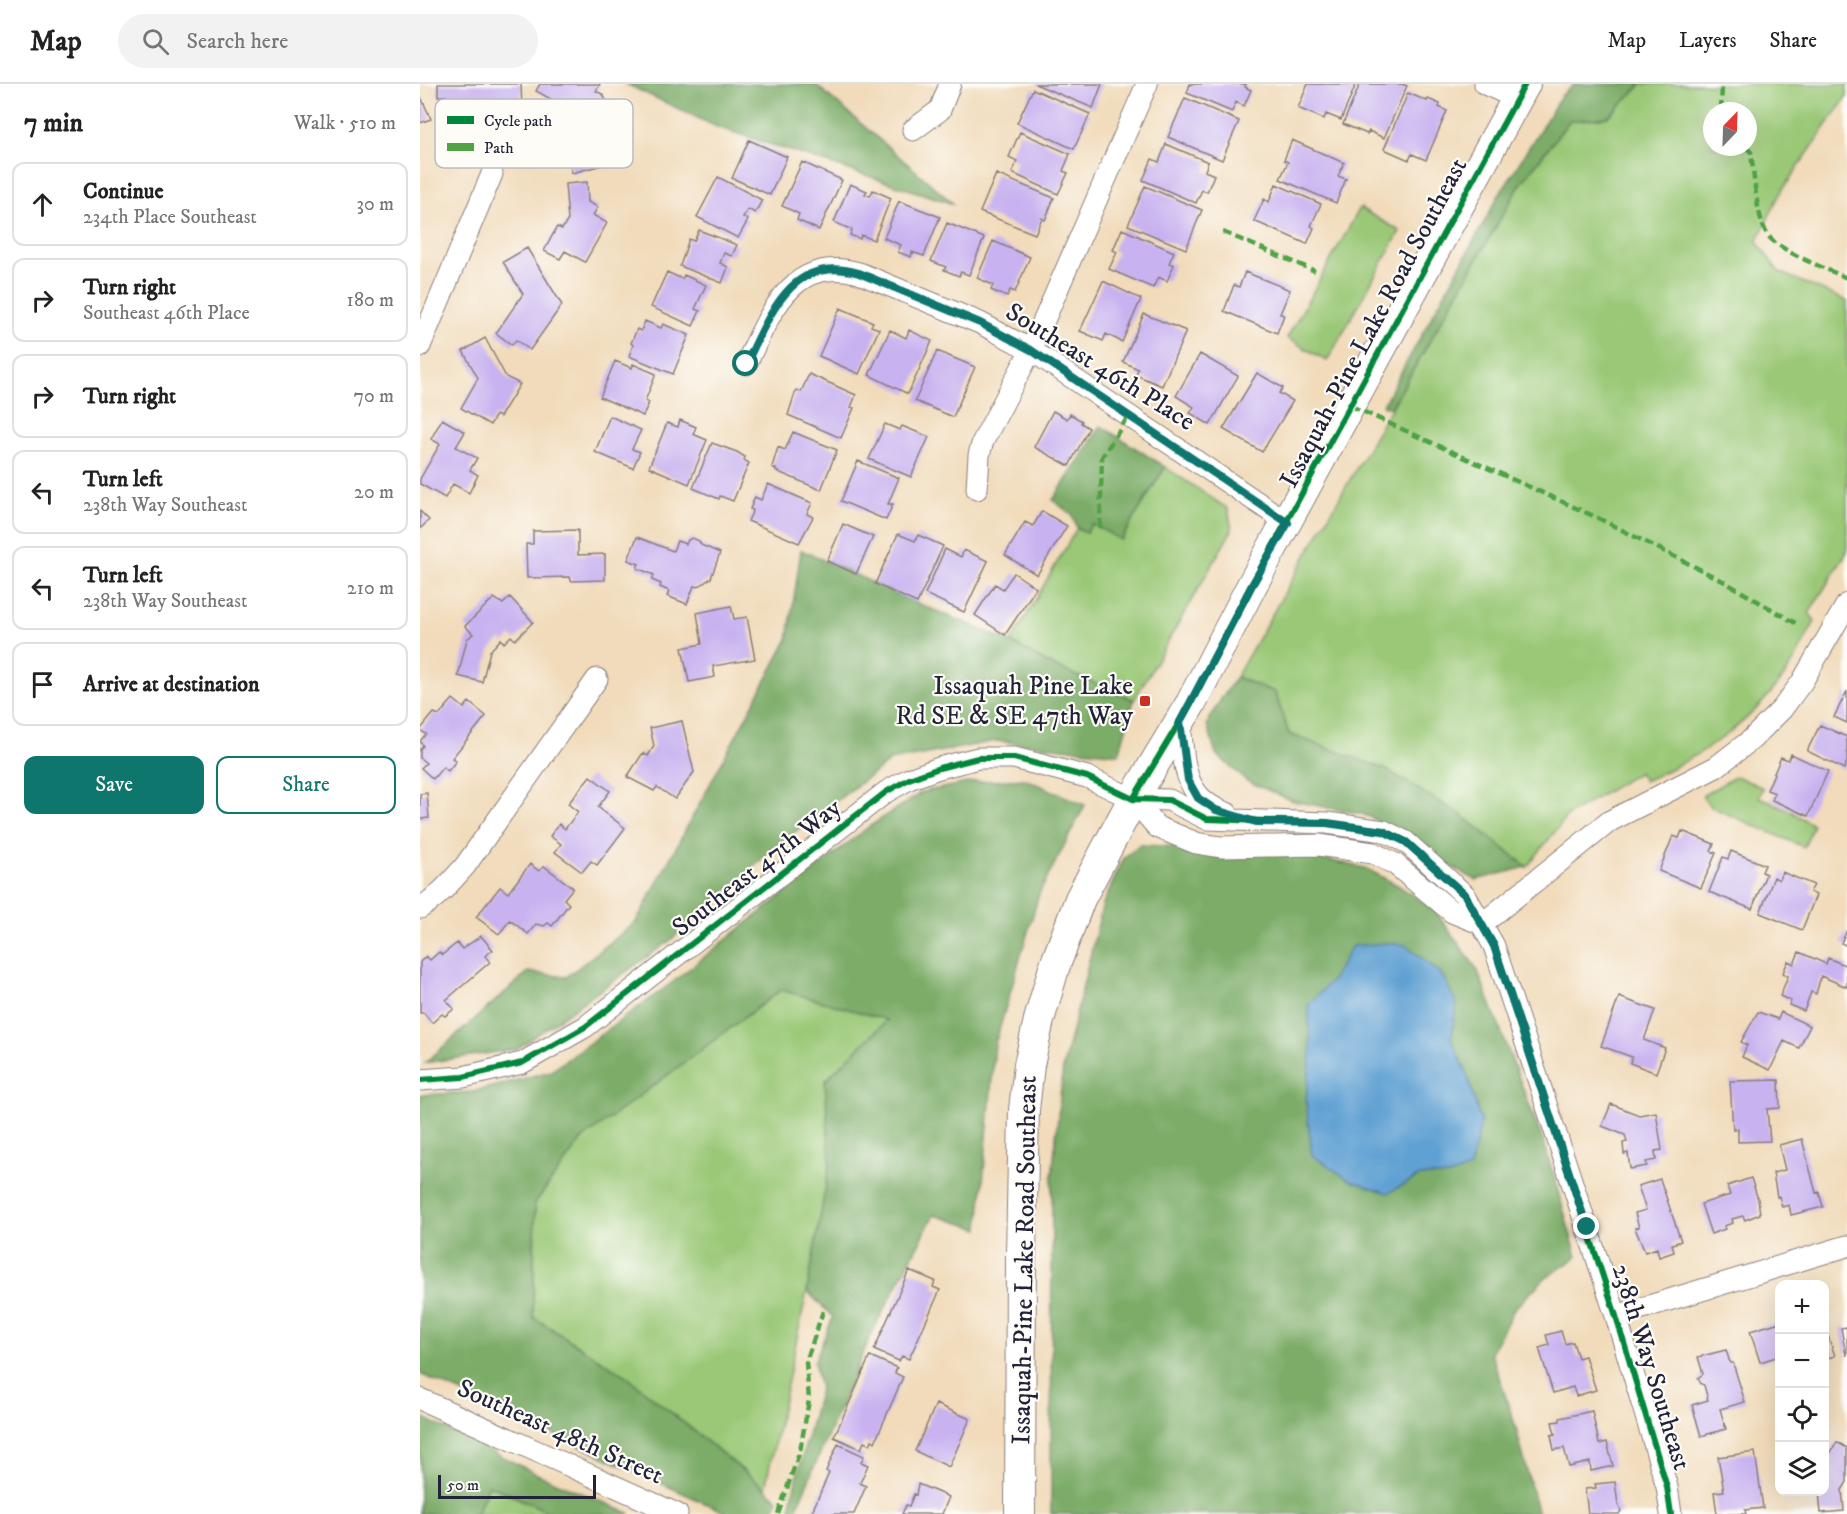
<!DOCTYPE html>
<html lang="en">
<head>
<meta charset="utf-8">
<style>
  body { margin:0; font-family:"IM FELL DW Pica",serif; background:#f2f2f2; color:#222 }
  .controls { position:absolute; right:18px; bottom:18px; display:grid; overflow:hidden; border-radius:12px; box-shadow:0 6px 24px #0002 }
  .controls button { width:54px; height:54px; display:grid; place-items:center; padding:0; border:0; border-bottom:2px solid #e0e0e0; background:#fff; color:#222; font:30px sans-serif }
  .compass { position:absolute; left:1283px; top:18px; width:54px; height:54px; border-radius:50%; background:#fff; box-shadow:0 6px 24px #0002; rotate:23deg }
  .scale { position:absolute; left:18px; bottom:15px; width:158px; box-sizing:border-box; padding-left:6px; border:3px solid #22223b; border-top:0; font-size:16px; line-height:21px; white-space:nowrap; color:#22223b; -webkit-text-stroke:4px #fdfcf7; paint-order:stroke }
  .stop { position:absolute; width:18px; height:18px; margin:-14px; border:4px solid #0f766e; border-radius:50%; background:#fff }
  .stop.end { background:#0f766e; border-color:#fff; box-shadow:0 2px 6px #0008 }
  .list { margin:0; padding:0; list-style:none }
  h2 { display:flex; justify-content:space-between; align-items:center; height:78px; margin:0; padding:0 24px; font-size:26px }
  h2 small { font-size:20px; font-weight:400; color:#767676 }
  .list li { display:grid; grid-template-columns:39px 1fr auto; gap:18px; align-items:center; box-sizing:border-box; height:84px; margin:0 12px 12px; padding:0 12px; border:2px solid #e0e0e0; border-radius:12px }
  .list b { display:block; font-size:22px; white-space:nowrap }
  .list p { margin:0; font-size:20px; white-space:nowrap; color:#767676 }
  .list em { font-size:20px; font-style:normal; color:#767676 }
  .actions { display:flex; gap:12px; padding:18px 24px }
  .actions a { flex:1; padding:14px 0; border:2px solid #0f766e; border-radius:12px; text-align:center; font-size:21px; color:#0f766e }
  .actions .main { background:#0f766e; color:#fff }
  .icon { flex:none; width:33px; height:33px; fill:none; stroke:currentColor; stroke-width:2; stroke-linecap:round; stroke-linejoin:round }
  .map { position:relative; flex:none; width:1427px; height:1430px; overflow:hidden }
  header { display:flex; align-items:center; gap:36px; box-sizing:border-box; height:84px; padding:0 30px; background:#fff; border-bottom:2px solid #e0e0e0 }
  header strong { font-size:28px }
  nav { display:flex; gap:33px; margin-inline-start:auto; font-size:21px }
  .search { width:420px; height:54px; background:#f2f2f2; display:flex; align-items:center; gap:15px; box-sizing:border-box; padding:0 21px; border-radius:33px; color:#767676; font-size:22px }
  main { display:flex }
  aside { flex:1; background:#fff }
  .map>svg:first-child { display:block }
</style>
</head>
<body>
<header>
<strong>Map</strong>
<div class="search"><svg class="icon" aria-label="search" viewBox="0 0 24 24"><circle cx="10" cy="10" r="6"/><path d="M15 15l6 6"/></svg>Search here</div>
<nav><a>Map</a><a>Layers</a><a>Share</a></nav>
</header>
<main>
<aside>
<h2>7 min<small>Walk · 510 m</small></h2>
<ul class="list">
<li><svg class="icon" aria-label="ahead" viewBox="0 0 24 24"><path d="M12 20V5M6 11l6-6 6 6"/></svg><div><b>Continue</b><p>234th Place Southeast</p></div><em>30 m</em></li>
<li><svg class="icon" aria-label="right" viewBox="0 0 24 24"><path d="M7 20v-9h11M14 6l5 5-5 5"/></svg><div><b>Turn right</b><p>Southeast 46th Place</p></div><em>180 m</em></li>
<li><svg class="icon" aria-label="right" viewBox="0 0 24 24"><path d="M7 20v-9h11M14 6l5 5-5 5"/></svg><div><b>Turn right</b></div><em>70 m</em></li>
<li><svg class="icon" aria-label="left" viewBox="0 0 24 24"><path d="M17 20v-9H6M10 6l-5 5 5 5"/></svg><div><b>Turn left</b><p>238th Way Southeast</p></div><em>20 m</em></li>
<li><svg class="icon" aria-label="left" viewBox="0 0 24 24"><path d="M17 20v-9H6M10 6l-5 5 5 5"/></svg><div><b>Turn left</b><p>238th Way Southeast</p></div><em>210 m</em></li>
<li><svg class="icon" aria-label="arrive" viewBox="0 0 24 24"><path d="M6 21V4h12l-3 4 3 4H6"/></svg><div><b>Arrive at destination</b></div></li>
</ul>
<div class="actions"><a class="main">Save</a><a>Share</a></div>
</aside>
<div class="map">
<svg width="1427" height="1430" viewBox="0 0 1427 1430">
  <rect width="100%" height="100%" fill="#fdfcf7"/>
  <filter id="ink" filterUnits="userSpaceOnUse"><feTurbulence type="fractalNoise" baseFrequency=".0167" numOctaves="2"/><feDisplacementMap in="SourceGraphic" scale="12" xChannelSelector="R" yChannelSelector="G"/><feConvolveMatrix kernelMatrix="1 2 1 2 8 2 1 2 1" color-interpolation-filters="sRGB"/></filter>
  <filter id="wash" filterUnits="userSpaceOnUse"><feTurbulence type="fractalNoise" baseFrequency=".008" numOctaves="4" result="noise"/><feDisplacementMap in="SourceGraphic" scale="24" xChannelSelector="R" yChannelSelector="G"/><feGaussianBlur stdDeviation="1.35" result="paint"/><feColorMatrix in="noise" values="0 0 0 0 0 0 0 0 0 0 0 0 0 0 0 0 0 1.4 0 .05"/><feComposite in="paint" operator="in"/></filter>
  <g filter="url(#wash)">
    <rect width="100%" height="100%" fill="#f1dbbb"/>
    <!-- green -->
    <path fill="#9ac876" stroke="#5e7558" stroke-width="1.5" fill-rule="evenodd" d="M1222 0H1427V12L1359 111 1337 158 1359 188 1427 217V468L1389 529 1395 537C1387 552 1380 567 1371 582 1334 638 1285 671 1224 697L1219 688 1148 731 1107 783 1043 732 965 686 869 650 855 608 816 593 1100 101 1149 37 1188 33ZM1292 27H1328V63H1292Z
      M940 124 980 147 907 277 867 254Z
      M745 383 808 425 812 446 714 616 629 580 591 558 657 444 666 449 671 439 701 456Z
      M1316 692 1343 704 1339 713 1367 725 1393 741 1384 763 1291 723 1282 712Z
      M361 905 468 936 405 997 410 1079 387 1207 345 1404 206 1292 113 1233 115 1119 161 1056Z
      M69 1401 133 1430H56Z"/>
    <!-- forest -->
    <path fill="#7bac67" stroke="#4e6751" stroke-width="1.5" d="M206 0H395L534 120 297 43Z
      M1155 0H1222L1188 33 1149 37 1100 101 971 324 963 321 1078 113 1141 12Z
      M681 342 745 383 701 456 672 440 666 449 657 444 652 431 633 416Z
      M381 466 497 519 591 558 629 580 714 616 699 670 576 657 470 677 356 762 251 856 97 965 5 979 108 888 146 893 216 838 368 555Z
      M816 593 855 608 869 650 965 685 1043 732 1107 783 1056 796 1001 766 952 734 942 730 873 717 827 697 796 670 787 640 801 615Z
      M605 695 665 721 619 810 575 960 559 1145 514 1131 451 1251 374 1430H370L373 1409 400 1305 394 1278 413 1233 387 1207 410 1079 405 997 467 936 361 906 161 1056 115 1119 113 1233 206 1292 358 1415 353 1430H309L0 1290V1011L53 1008 131 987 249 901 447 744 502 708 553 698Z
      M719 761 864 767 945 784 979 802 1014 826 1057 885 1125 1062 1157 1173 1125 1194 1094 1225 1071 1269 1096 1344 1118 1430H631L632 1093 643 983 683 820 704 774Z
      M0 1332 117 1390 211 1430H133L69 1401 56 1430H0Z"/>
    <!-- water -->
    <path fill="#60a1d3" stroke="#416287" stroke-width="1.5" d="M966 859 986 861 1022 891 1037 920 1031 955 1046 987 1061 1038 1050 1084 1029 1092H1000L968 1109 931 1097 892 1071 886 1017 891 970 888 921 912 896 932 862Z"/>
    <g id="blocks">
      <!-- building -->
      <path fill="#c8b2f0" d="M18 0H101L102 25H64V16H44V22H26V12H18Z
        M120 0H180L176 7 184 11 201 76 152 89 144 61 148 60 140 31 153 27 116 7Z
        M615 0H682L673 24Z
        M770 0H826L825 3 831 6 824 22 816 18 812 28 767 9Z
        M888 0H936L921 36 906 30 904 35 878 24Z
        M940 0H982L987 2 964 54 949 47 947 50 923 40Z
        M613 5 670 30 654 65 597 39Z
        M988 9 1007 17 1008 15 1020 20 1019 23 1027 27 1006 76 992 70 989 76 964 65Z
        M0 11 11 35 0 39Z
        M765 14 819 37 802 76 748 53Z
        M600 48 650 70 643 87 648 89 638 110 592 89 597 77 589 73Z
        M329 56 367 73 350 111 312 94Z
        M872 56 924 79 918 92 926 95 916 119 860 95 868 78 864 76Z
        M746 60 788 78 785 87 794 91 787 108 782 106 776 119 723 96 732 75 739 78Z
        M382 78 422 96 399 146 377 136 379 130 362 122Z
        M576 90 634 114 625 136 622 134 615 150 560 128Z
        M298 93 342 116 335 129 328 125 323 133 328 136 318 154 277 133Z
        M167 98 168 118 178 123 173 131 187 139 165 178 145 167 140 175 124 167 137 143 142 145 148 136 145 100Z
        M430 100 447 107 445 110 450 112 453 106 471 114 454 156 441 151 440 155 430 151 432 146 414 138Z
        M856 100 901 120 891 142 894 144 887 160 834 137 844 115 849 118Z
        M725 102 782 126 766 165 708 141Z
        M479 117 520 133 504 172 492 168 491 173 478 168 481 161 464 154Z
        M527 139 564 154 549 191 541 188 539 192 524 186 526 183 511 177Z
        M702 145 754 168 749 179 754 181 747 197 738 193 733 204 689 185 697 168 693 166Z
        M279 146 317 161 312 172 304 169 300 179 308 183 302 199 260 182 269 155 274 157Z
        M573 157 610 173 595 208 590 206 587 213 571 206 573 201 557 194Z
        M107 164 142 221 110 266 96 256 92 261 76 249 103 210 83 178Z
        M247 188 262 195 264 191 286 201 275 225 280 227 273 242 231 223Z
        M825 188 870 206 860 230 864 231 857 249 804 227 814 201 819 203Z
        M683 197 721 215 702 258 686 250 683 257 660 247Z
        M420 224 453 238 451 242 459 245 439 290 399 272Z
        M724 230 766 247 742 302 716 291 718 285 703 278Z
        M225 237 241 244 243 240 269 251 253 290 209 272 213 261 211 259 217 245 221 247Z
        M470 246 486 254 489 246 512 257 488 310 449 291Z
        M65 254 86 293 100 300 80 333 76 331 70 341 41 324 58 294 43 267Z
        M517 267 555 283 533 333 495 317Z
        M780 270 818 292 790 341 770 329 774 323 756 312Z
        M195 277 212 284 213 280 236 290 225 317 229 318 223 332 180 313Z
        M837 289 863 304 859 309 873 317 842 368 803 345Z
        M389 290 436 311 431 323 434 324 421 354 368 331 376 306 381 308Z
        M633 327 647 335 650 330 662 337 661 339 669 344 649 382 614 363Z
        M190 332 221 346 212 365 220 368 213 384 175 368Z
        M22 335 45 348 36 363 57 374 50 386 58 391 49 409 33 400 25 414 0 400V395L20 360 11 355Z
        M260 336 276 343 273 350 287 356 269 400 229 383 247 339 258 343Z
        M465 340 480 346 482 342 509 353 491 393 449 375Z
        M373 348 417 366 401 406 356 387V385L352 383 358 363 365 366Z
        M292 359 317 368 325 373 324 376 329 379 313 417 300 412 299 415 273 404Z
        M438 377 479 394 468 420H473L466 436 421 417Z
        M348 400 392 419 387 430 393 433 379 459 328 437 333 426 330 425 335 413 341 416Z
        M0 427 9 436 0 445Z
        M622 427 647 442 617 491 585 471 605 438 613 442Z
        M423 440 453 453 436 490 407 477Z
        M158 446V471L185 470V496L151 497 150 493 107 494 106 460H113V447Z
        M478 450 495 457 498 451 523 462 497 519 455 500Z
        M217 453 253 467 257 457 266 460 268 456 272 454 279 457 281 461 300 469 291 494 278 503 274 502 267 520 247 512 249 507 240 503 241 500 232 496 234 491 217 484 219 480 208 476Z
        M525 465 541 473 544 466 568 477 544 528 505 510Z
        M594 489 616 504 585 551 555 531 575 500 583 505Z
        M90 513 113 538 95 556 91 552 84 559 81 555 70 567 62 598 38 592 47 555 53 550 45 542 74 514 83 520Z
        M311 522 314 535 327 533 335 575 293 582 295 593 269 598 262 564 282 560 277 529Z
        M1427 607V639L1414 633Z
        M33 615 44 624 49 618 66 632 32 674 36 677 28 687 23 683 13 695 1 684 6 679 0 674V665L3 662 0 657 6 650 0 646 14 629 19 631Z
        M262 637 274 688 255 715 237 703 234 707 207 693 223 669 228 672 234 662 230 644Z
        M1400 641 1427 653V678L1424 685 1387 667Z
        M1371 670 1408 687 1388 732 1352 716 1355 709 1347 706 1361 673 1368 676Z
        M170 692 190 707 178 723 205 744 177 781 171 777 162 788 135 768 141 760 130 752 139 740 145 745 158 728 148 720Z
        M7 709 9 734 0 735V710Z
        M1262 747 1294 760 1291 767 1296 769 1281 804 1239 787 1253 752 1259 754Z
        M1311 767 1345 781 1342 788 1346 790 1332 825 1289 808 1303 773 1308 775Z
        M110 780 119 787 124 782 153 804 144 815 149 820 132 842 128 839 124 842 116 840 108 850 90 836 79 850 56 833 80 803 88 809Z
        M1362 788 1394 801 1390 808 1396 811 1382 846 1340 829 1354 793 1359 796Z
        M1427 846V862L1421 859Z
        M61 852 73 866 65 872 70 878 26 916 34 925 25 932 22 930 12 939 4 929H0V878L6 872 10 876 19 868 22 871 37 859 42 865Z
        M1379 868 1406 880 1408 874 1427 882V903L1401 892 1396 910 1391 908 1384 927 1369 921 1371 917 1360 912 1368 892 1363 889 1368 877 1374 880Z
        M1199 913 1235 926 1224 956 1245 964 1236 989 1210 979 1212 973 1181 962Z
        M1338 928 1358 935 1361 928 1390 942 1379 964 1364 957 1350 986 1322 973 1327 961 1321 958Z
        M1359 996 1360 1024 1347 1025 1350 1057 1318 1058V1045L1313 1046 1310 997Z
        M1191 1020 1219 1031 1236 1028 1242 1066 1235 1067 1236 1076 1226 1078 1227 1082 1210 1085 1208 1069 1204 1070 1203 1059 1207 1058 1205 1051 1182 1042Z
        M1382 1055 1396 1109 1399 1108 1403 1123 1371 1131 1369 1121 1362 1123 1359 1112 1357 1113 1353 1089 1365 1086 1359 1061Z
        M1331 1094 1338 1115 1340 1130 1325 1136 1323 1132 1312 1135 1313 1139 1304 1142 1305 1145 1291 1150 1281 1120 1310 1111 1307 1102Z
        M1240 1095 1261 1157 1252 1160 1254 1168 1239 1173 1237 1164 1225 1168 1215 1144 1219 1143 1215 1129 1226 1126 1218 1102Z
        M489 1186 515 1197 513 1203 520 1206 489 1275 482 1272 479 1277 454 1266Z
        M1360 1238V1272L1340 1278 1330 1247Z
        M1404 1240 1415 1272 1404 1275Z
        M1427 1243V1271H1426L1421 1244Z
        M1141 1247 1145 1260 1153 1258 1158 1274 1165 1272 1176 1306 1156 1312 1153 1303 1133 1309 1119 1264 1129 1261 1126 1251Z
        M1306 1266 1310 1279H1313L1325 1318 1300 1325 1306 1345 1281 1352 1272 1321 1288 1316 1284 1301 1281 1300 1278 1294 1283 1290 1278 1273Z
        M450 1272 477 1284 475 1289 483 1293 455 1358 452 1356 450 1361 444 1358 441 1365 414 1353Z
        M516 1320 550 1335 529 1383 495 1367Z
        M1172 1327 1179 1360 1187 1358 1193 1382 1171 1387 1170 1378 1149 1383 1144 1364 1134 1366 1131 1351 1135 1350 1132 1338 1140 1337V1334Z
        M1417 1358 1427 1364V1398L1422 1406 1424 1427 1401 1429 1399 1408H1404V1373L1407 1374Z
        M418 1360 444 1372 441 1378 448 1381 440 1399 446 1402 434 1430H391L409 1389 406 1387Z
        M1335 1368 1343 1424 1325 1426 1326 1430H1297L1294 1408 1304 1407 1298 1373Z
        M1195 1398 1198 1421 1201 1427 1199 1430H1168L1165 1405 1176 1404 1175 1400Z
        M498 1400 529 1413 522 1430H482L486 1421 489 1422 494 1410 496 1411Z"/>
    </g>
  </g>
  <g filter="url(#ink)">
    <use href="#blocks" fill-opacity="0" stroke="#8a7e7b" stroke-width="1.5"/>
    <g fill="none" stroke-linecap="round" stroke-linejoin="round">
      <!-- street casing -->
      <g stroke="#8a7e7b" stroke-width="23">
        <path id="street" d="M1065 0 1098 15
          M493 46 520 26 530 0
          M0 262 72 90
          M326 280C350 231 371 170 439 189L560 239 611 266 868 439
          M557 405 559 371 563 357 611 266 727 0
          M760 638C764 677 762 715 807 729
          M713 715 737 743 776 759 801 763 899 761 953 769 975 780 1032 828 1062 840
          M0 824C18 813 31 798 45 782L177 595
          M1062 840 1190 737 1296 683 1331 656 1362 625 1382 598 1427 520
          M0 996 43 993 102 979 165 943 466 708 489 695 519 684 558 674H594L667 693 713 715 749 716 787 735 907 739 964 747 986 758 1045 811 1074 862 1196 1232 1247 1403 1251 1430
          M1196 1232 1427 1162
          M0 1315 257 1430"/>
      </g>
      <!-- secondary casing -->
      <g stroke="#8a7e7b" stroke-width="32">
        <path id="secondary" d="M600 1430 601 1170 604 1026 609 981 619 936 634 884 660 815 713 715 771 619 832 501 1105 0"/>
      </g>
      <!-- street -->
      <use href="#street" stroke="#fff" stroke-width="21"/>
      <!-- secondary -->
      <use href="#secondary" stroke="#fff" stroke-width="30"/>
      <!-- quiet -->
      <path stroke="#50a245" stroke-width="4.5" stroke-dasharray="9 4.5" stroke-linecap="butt" d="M1301 27 1302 0
        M1326 63 1331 68C1334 91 1336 131 1347 150 1356 166 1409 186 1427 194
        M803 148 895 187
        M931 322 1178 434 1303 497 1377 540
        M680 444 682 373 709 331
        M358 1430 380 1367 389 1316 386 1278 403 1227"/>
      <!-- cycleway casing -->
      <g stroke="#fdfcf7" stroke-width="10">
        <path id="cycleway" d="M713 715 771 619 832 501 1105 0
          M0 996 43 993 102 979 165 943 466 708 489 695 519 684 558 674H594L667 693 713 715 749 716 787 735 907 739 964 747 986 758 1045 811 1074 862 1196 1232 1247 1403 1251 1430"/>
      </g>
      <!-- cycleway -->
      <use href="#cycleway" stroke="#00873e" stroke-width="6"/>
    </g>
  </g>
  <g fill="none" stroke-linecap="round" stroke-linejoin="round" filter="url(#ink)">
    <!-- route -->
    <path stroke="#0f766e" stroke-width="8" d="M326 280C350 231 371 169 439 189L560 239 611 266 868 439 832 501 760 638 768 696 778 714 796 726 836 738 907 739 963 747 986 758 1045 811 1074 862 1167 1143"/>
  </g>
  <!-- markers -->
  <rect fill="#c8321e" stroke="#fdfcf7" stroke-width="2" x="719" y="611" width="12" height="12" rx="3"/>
  <g text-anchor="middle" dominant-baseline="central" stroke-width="4.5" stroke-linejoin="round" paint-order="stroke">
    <!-- street labels -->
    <g font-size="26" fill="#22223b" stroke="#fdfcf7">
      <text transform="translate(954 239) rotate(-62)">Issaquah-Pine Lake Road Southeast</text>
      <text transform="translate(680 283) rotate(32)">Southeast 46th Place</text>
      <text transform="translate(337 784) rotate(-38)">Southeast 47th Way</text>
      <text transform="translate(605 1176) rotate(-89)">Issaquah-Pine Lake Road Southeast</text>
      <text transform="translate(1231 1283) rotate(73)">238th Way Southeast</text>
      <text transform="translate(140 1348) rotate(24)">Southeast 48th Street</text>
    </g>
    <!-- poi labels -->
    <g font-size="26" fill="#22223b" stroke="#fdfcf7" text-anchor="end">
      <text x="713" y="602">Issaquah Pine Lake<tspan x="713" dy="30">Rd SE &amp; SE 47th Way</tspan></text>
    </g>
  </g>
  <!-- legend -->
  <rect x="15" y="15" width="198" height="69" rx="9" fill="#fdfcf7" stroke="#bbbbbf" stroke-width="1.5"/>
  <rect x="27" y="32" width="27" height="8" fill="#00873e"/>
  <rect x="27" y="59" width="27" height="8" fill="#50a245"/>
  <g font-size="16" fill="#22223b">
    <text x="64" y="42">Cycle path</text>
    <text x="64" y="69">Path</text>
  </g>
</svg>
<div class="controls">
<button>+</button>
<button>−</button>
<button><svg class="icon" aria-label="locate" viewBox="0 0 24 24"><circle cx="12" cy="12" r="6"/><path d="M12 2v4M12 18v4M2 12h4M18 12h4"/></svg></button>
<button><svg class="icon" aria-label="layers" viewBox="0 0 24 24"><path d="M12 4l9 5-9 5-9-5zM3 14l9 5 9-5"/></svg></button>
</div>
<svg class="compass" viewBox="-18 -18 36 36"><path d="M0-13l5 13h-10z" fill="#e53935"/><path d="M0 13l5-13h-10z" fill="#767676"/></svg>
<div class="scale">50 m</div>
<div class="stop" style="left:326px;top:280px"></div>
<div class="stop end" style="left:1167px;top:1143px"></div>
</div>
</main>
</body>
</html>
